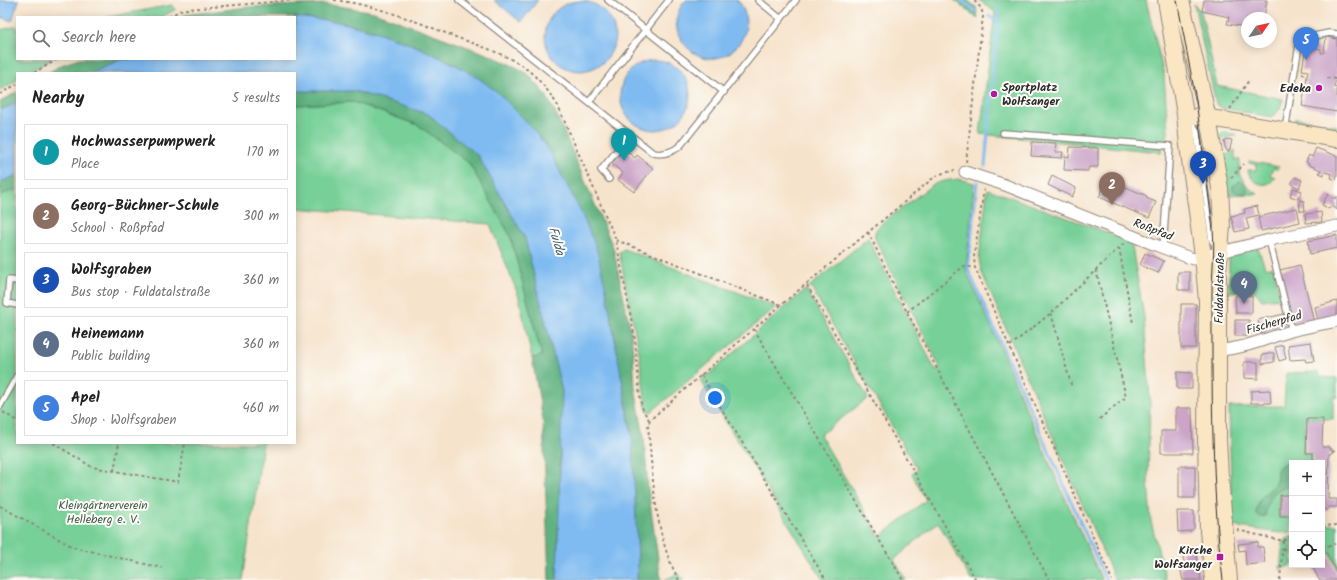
<!DOCTYPE html>
<html lang="en">
<head>
<meta charset="utf-8">
<style>
  body { margin:0; font-family:Kalam,sans-serif; background:#f2f2f2; color:#222 }
  .controls { position:absolute; right:12px; bottom:12px; display:grid; overflow:hidden; border-radius:0px; box-shadow:0 2px 10px #0003 }
  .controls button { width:36px; height:36px; display:grid; place-items:center; padding:0; border:0; border-bottom:1px solid #e0e0e0; background:#fff; color:#222; font:20px sans-serif }
  .compass { position:absolute; left:1241px; top:12px; width:36px; height:36px; border-radius:50%; background:#fff; box-shadow:0 2px 10px #0003; rotate:56deg }
  .you { position:absolute; left:715px; top:398px; width:14px; height:14px; margin:-10px; border:3px solid #fff; border-radius:50%; background:#1a73e8; box-shadow:0 0 0 6px #1a73e833 }
  .badge { display:grid; place-items:center; width:26px; height:26px; border-radius:50%; background:#b5179e; color:#fff; font-size:13px; font-weight:700 }
  .pin { position:absolute; translate:-50% -33px; filter:drop-shadow(0 1px 2px #0008) }
  .pin::after { content:''; position:absolute; top:21px; width:14px; height:12px; background:inherit; clip-path:polygon(0 0,100% 0,50% 100%) }
  .list { margin:0; padding:0; list-style:none }
  h2 { display:flex; justify-content:space-between; align-items:center; height:52px; margin:0; padding:0 16px; font-size:17px }
  h2 small { font-size:13px; font-weight:400; color:#767676 }
  .list li { display:grid; grid-template-columns:26px 1fr auto; gap:12px; align-items:center; box-sizing:border-box; height:56px; margin:0 8px 8px; padding:0 8px; border:1px solid #e0e0e0; border-radius:0px }
  .list b { display:block; font-size:15px; white-space:nowrap }
  .list p { margin:0; font-size:13px; white-space:nowrap; color:#767676 }
  .list em { font-size:13px; font-style:normal; color:#767676 }
  .icon { flex:none; width:22px; height:22px; fill:none; stroke:currentColor; stroke-width:2; stroke-linecap:round; stroke-linejoin:round }
  .map { position:relative; flex:none; width:1337px; height:580px; overflow:hidden }
  .search { position:absolute; background:#fff; box-shadow:0 2px 10px #0003; left:16px; top:16px; width:280px; height:44px; display:flex; align-items:center; gap:10px; box-sizing:border-box; padding:0 14px; border-radius:0px; color:#767676; font-size:15px }
  .panel { position:absolute; background:#fff; box-shadow:0 2px 10px #0003; left:16px; top:72px; width:280px; height:372px; border-radius:0px }
  .map>svg:first-child { display:block }
</style>
</head>
<body>
<div class="map">
<svg width="1337" height="580" viewBox="0 0 1337 580">
  <rect width="100%" height="100%" fill="#fdfcf7"/>
  <filter id="ink" filterUnits="userSpaceOnUse"><feTurbulence type="fractalNoise" baseFrequency=".025" numOctaves="2"/><feDisplacementMap in="SourceGraphic" scale="8" xChannelSelector="R" yChannelSelector="G"/><feConvolveMatrix kernelMatrix="1 2 1 2 8 2 1 2 1" color-interpolation-filters="sRGB"/></filter>
  <filter id="wash" filterUnits="userSpaceOnUse"><feTurbulence type="fractalNoise" baseFrequency=".012" numOctaves="4" result="noise"/><feDisplacementMap in="SourceGraphic" scale="16" xChannelSelector="R" yChannelSelector="G"/><feGaussianBlur stdDeviation="0.9" result="paint"/><feColorMatrix in="noise" values="0 0 0 0 0 0 0 0 0 0 0 0 0 0 0 0 0 1.4 0 .05"/><feComposite in="paint" operator="in"/></filter>
  <g filter="url(#wash)">
    <rect width="100%" height="100%" fill="#f6e3cb"/>
    <!-- green -->
    <path fill="#77d097" stroke="#517e61" d="M979 0H1146L1164 75 1168 133 1161 152 980 134 995 12Z
      M1194 4 1201 11 1217 86 1283 99C1281 107 1279 113 1271 117L1222 108 1216 104Z
      M172 5 176 9 162 17H107Z
      M17 26V59H51L28 73H17V80L0 90V30Z
      M353 102 418 125 469 163 510 235 542 356 532 358 519 297 490 224 295 208V105Z
      M1296 118 1337 126V133L1296 125 1294 121Z
      M1225 132 1237 135 1223 139 1219 138 1221 134Z
      M1235 150V160H1240L1239 174 1250 189 1258 194 1226 195 1222 155 1229 154Z
      M1249 161 1279 167 1278 170 1273 168 1270 175 1275 177C1268 191 1250 183 1248 170H1256L1257 165 1249 163Z
      M959 179 974 183 966 271 990 324 1049 462 1102 580H971L938 522 894 560 906 580H823L701 381 806 289 868 398 820 435 880 537 926 500 912 474 917 469 810 286 868 238 936 371 940 367 875 239C874 232 876 229 881 224L932 185C941 181 949 180 959 179Z
      M17 189V443H263L243 580H0V195Z
      M988 189 1131 241 1144 317 1150 401 1148 479 1151 522 1166 580H1115L981 271 979 259 987 191Z
      M1258 248 1265 267 1274 268 1280 298 1262 300 1255 291 1229 292V255Z
      M624 249 776 307 651 412 648 411 646 407 639 352 619 252Z
      M1319 372 1320 377 1337 378V397H1333V419H1305L1304 454H1312L1311 463H1292V507L1291 496H1279V517H1291V532L1280 533 1232 526 1229 407 1284 406 1286 373Z
      M1326 525H1337V570L1329 551 1322 553V526Z
      M1292 536V565L1280 569 1283 541Z
      M678 573 684 580H665Z"/>
    <!-- forest -->
    <path fill="#61b280" stroke="#466e56" d="M954 0H967L976 7 978 19Z
      M326 4 374 12 492 56 518 68 529 75 546 95 558 118 613 247 631 332 633 353 635 388 644 437 648 488 661 580H637L638 560 632 437 606 289 546 145 524 119 497 92 456 65 418 47 375 31 339 22 295 17H181L185 15 248 7Z
      M79 59H122L89 73H48L61 65Z
      M295 91H355L428 114 478 156 525 238 562 391 557 580H549L543 420 532 358 542 356 510 235 469 163 418 125 353 102 295 105Z
      M17 92V103L0 110V102Z
      M17 176V189L0 195V182Z
      M1240 181 1245 184 1248 192C1244 195 1238 193 1233 191V186Z
      M1286 462 1292 466V484C1289 487 1287 486 1283 488 1270 492 1267 504 1265 516L1260 517 1256 513C1257 509 1258 504 1260 500 1263 494 1271 490 1275 483 1280 473 1271 471 1286 462Z"/>
    <!-- water -->
    <path fill="#7fbbf1" stroke="#55738e" d="M0 0H19L12 21 0 17Z
      M494 0H538L521 22Z
      M686 0H737C744 6 746 16 746 25 746 33 741 42 736 47 706 80 655 33 686 0Z
      M545 36a35 35 0 1 1 70 0a35 35 0 1 1-70 0Z
      M295 17 339 22 375 31 418 47 456 65 477 77 497 92 524 119 546 145 580 210 596 247 606 289 632 437 638 560 637 580H557L562 391 525 238 478 156 428 114 355 91H295V73H89L122 59H295Z
      M620 95a35 35 0 1 1 70 0a35 35 0 1 1-70 0Z
      M17 103V176L0 182V110Z"/>
    <g fill="none" stroke-linecap="round" stroke-linejoin="round">
      <!-- stream -->
      <path stroke="#7fbbf1" stroke-width="3" d="M961 0 975 11
        M989 16 997 21
        M985 166 999 8
        M977 182 968 269 1106 580"/>
    </g>
    <g id="blocks">
      <!-- building -->
      <path fill="#cba4c8" d="M1204 0H1267L1264 18H1247V27L1227 24 1229 17 1202 11Z
        M1326 37 1337 39V75L1334 87 1337 88V112L1302 106 1308 71 1302 70 1306 46 1321 49V53H1324Z
        M1227 139 1232 140 1230 149 1228 152 1225 147 1224 141Z
        M1032 142 1056 143 1055 152H1063L1062 158 1031 156Z
        M1070 147 1098 148V167H1089L1088 171 1064 170 1065 156 1069 157Z
        M1316 148 1337 156V176L1336 180 1331 178 1332 174 1325 172 1324 175 1319 173 1321 170 1309 165V164L1306 162 1309 155 1312 157Z
        M624 149 635 158 637 155 653 168 634 192 618 180 623 173 612 164Z
        M1052 176 1076 188 1072 197 1048 185Z
        M1295 177 1302 180 1299 188 1291 184Z
        M1107 179 1147 196 1146 198 1156 202 1149 218 1099 197Z
        M1293 188 1302 191 1298 199 1290 196Z
        M1328 194 1335 199 1337 196V210L1331 206 1329 209 1322 205Z
        M1299 200 1304 201 1305 211H1300Z
        M1257 206 1259 215 1246 218 1249 229 1235 232 1231 216 1245 213 1244 209Z
        M1297 208 1300 222 1261 231 1258 217Z
        M1321 212 1322 222 1306 223 1305 214Z
        M1337 235V248L1310 254 1308 241Z
        M1145 253 1164 261 1158 273 1140 265Z
        M1300 265 1314 322 1294 327 1280 270Z
        M1178 272H1190V290H1178Z
        M1235 296H1252V313H1236Z
        M1337 301V317L1318 321 1315 307Z
        M1181 304H1196V348H1181Z
        M1284 314 1287 328 1261 334 1258 320Z
        M1235 320H1249V336H1235Z
        M1311 342 1314 361 1306 362 1305 359 1290 360 1288 345Z
        M1283 345 1286 359 1279 361 1275 347Z
        M1269 353H1274V362L1262 364V355L1269 354Z
        M1244 362H1258V379L1244 378Z
        M1177 372 1192 373V389H1177Z
        M1270 390 1271 403H1251V391Z
        M1176 408H1192L1193 453H1161V431H1176Z
        M1307 419H1323L1322 447H1330V449H1332V453L1329 454 1328 499H1337V507H1328V510H1322V463H1313V453H1306Z
        M1179 466H1195V498H1179Z
        M1280 495H1292V516H1280Z
        M1177 511H1194V528L1191 531 1178 532Z
        M1258 542V547H1263L1265 563 1246 565 1245 550 1239 551 1238 544Z
        M1195 549 1201 580H1183L1180 567 1185 566 1182 552Z
        M1327 553 1337 574V580H1319L1312 565H1322V555Z"/>
    </g>
  </g>
  <g filter="url(#ink)">
    <use href="#blocks" fill-opacity="0" stroke="#90877b" stroke-width="1"/>
    <g fill="none" stroke-linecap="round" stroke-linejoin="round">
      <!-- lane casing -->
      <g stroke="#90877b" stroke-width="8">
        <path id="lane" d="M459 0 653 153C663 155 671 153 680 146L796 0
          M608 0 724 92
          M758 0 781 19
          M589 102 669 0
          M1190 121 1197 131 1212 240 1216 246
          M1285 130 1300 39 1329 33 1337 34
          M1003 133 1170 146 1163 248
          M609 179 601 170 630 135
          M1269 240 1292 331
          M17 281 9 280 7 303 17 305
          M0 406 17 376"/>
      </g>
      <!-- street casing -->
      <g stroke="#90877b" stroke-width="13">
        <path id="street" d="M965 172 1005 185 1158 246 1193 259 1269 240 1337 226
          M1219 350C1244 349 1267 338 1291 331 1306 327 1322 324 1337 321"/>
      </g>
      <!-- secondary casing -->
      <g stroke="#90877b" stroke-width="18">
        <path id="secondary" d="M1166 0 1185 114 1188 145 1203 256 1207 301 1206 438 1208 531 1213 580
          M1181 0 1208 118 1220 188 1222 226 1218 271V439L1220 477 1229 580
          M1198 116 1337 139"/>
      </g>
      <!-- path -->
      <path stroke="#90877b" stroke-width="2" stroke-dasharray="3 3" stroke-linecap="butt" d="M334 0C377 5 418 22 458 38 479 45 513 57 529 71 541 81 550 93 558 106L616 240 635 339 640 399 643 410 649 420
        M169 17 181 10 187 9 297 0
        M34 73 58 59
        M1302 74 1307 75
        M1327 78 1337 79
        M0 94 17 84
        M1230 109 1249 80
        M966 162 983 16C982 8 979 5 973 0
        M1231 178 1244 164
        M984 189 974 257 975 268 1112 580
        M868 232 907 312 1049 580
        M616 240 781 305
        M1119 248 1133 323
        M1096 270 1126 397 1097 421
        M807 285 976 580
        M907 312 964 266 975 268
        M1051 313 1072 388
        M754 329 903 580
        M1010 346 1051 313 1124 243
        M701 375 826 580
        M3 412 17 421
        M53 443 92 467 178 482 185 443
        M1332 451 1337 450
        M114 471 119 443
        M0 506 73 547 162 568
        M1322 526 1337 525
        M1237 530 1283 541 1292 536
        M1322 547 1335 544
        M1282 548 1292 553
        M679 580C654 537 653 475 648 426L650 420 781 305 932 179 940 174 955 170
        M1280 580 1283 541"/>
      <!-- lane -->
      <use href="#lane" stroke="#fff" stroke-width="5.5"/>
      <!-- street -->
      <use href="#street" stroke="#fff" stroke-width="11"/>
      <!-- secondary -->
      <use href="#secondary" stroke="#fbe6c4" stroke-width="16"/>
      <!-- tram -->
      <path stroke="#2b2b2b" stroke-width="1" d="M1177 0 1196 100 1213 230C1215 251 1212 273 1212 294 1212 390 1211 485 1223 580"/>
    </g>
  </g>
  <!-- markers -->
  <g fill="#b5179e" stroke="#fdfcf7" stroke-width="1.5">
    <circle cx="1319" cy="88" r="4"/>
    <circle cx="994" cy="94" r="4"/>
    <rect x="1216" y="553" width="8" height="8" rx="2"/>
  </g>
  <g text-anchor="middle" dominant-baseline="central" stroke-width="4" stroke-linejoin="round" paint-order="stroke">
    <!-- poi labels -->
    <g font-size="12" font-weight="bold" fill="#2b2b2b" stroke="#fdfcf7" text-anchor="end">
      <text x="1002" y="87" text-anchor="start">Sportplatz<tspan x="1002" dy="14">Wolfsanger</tspan></text>
      <text x="1311" y="88">Edeka</text>
      <text x="1212" y="550">Kirche<tspan x="1212" dy="14">Wolfsanger</tspan></text>
    </g>
    <!-- street labels -->
    <g font-size="12" fill="#2b2b2b" stroke="#fdfcf7">
      <text transform="translate(1153 230) rotate(21)">Roßpfad</text>
      <text transform="translate(1220 288) rotate(-89)">Fuldatalstraße</text>
      <text transform="translate(1274 323) rotate(-16)">Fischerpfad</text>
    </g>
    <!-- park labels -->
    <g font-size="12" fill="#425d4b" stroke="#fdfcf7">
      <text x="103" y="505">Kleingärtnerverein<tspan x="103" dy="14">Helleberg e. V.</tspan></text>
    </g>
    <!-- water labels -->
    <g font-size="13" font-style="italic" fill="#485d70" stroke="#fdfcf7">
      <text transform="translate(556 241) rotate(74)">Fulda</text>
    </g>
  </g>
</svg>
<div class="controls">
<button>+</button>
<button>−</button>
<button><svg class="icon" aria-label="locate" viewBox="0 0 24 24"><circle cx="12" cy="12" r="6"/><path d="M12 2v4M12 18v4M2 12h4M18 12h4"/></svg></button>
</div>
<svg class="compass" viewBox="-18 -18 36 36"><path d="M0-13l5 13h-10z" fill="#e53935"/><path d="M0 13l5-13h-10z" fill="#767676"/></svg>
<div class="you"></div>
<div class="pin badge" style="left:624px;top:161px;background:#0f9aa8">1</div>
<div class="pin badge" style="left:1112px;top:205px;background:#8d6e63">2</div>
<div class="pin badge" style="left:1203px;top:184px;background:#1a4fb4">3</div>
<div class="pin badge" style="left:1244px;top:304px;background:#5c6f8a">4</div>
<div class="pin badge" style="left:1306px;top:60px;background:#3f7fe0">5</div>
<div class="search"><svg class="icon" aria-label="search" viewBox="0 0 24 24"><circle cx="10" cy="10" r="6"/><path d="M15 15l6 6"/></svg>Search here</div>
<section class="panel">
<h2>Nearby<small>5 results</small></h2>
<ul class="list">
<li><span class="badge" style="background:#0f9aa8">1</span><div><b>Hochwasserpumpwerk</b><p>Place</p></div><em>170 m</em></li>
<li><span class="badge" style="background:#8d6e63">2</span><div><b>Georg-Büchner-Schule</b><p>School · Roßpfad</p></div><em>300 m</em></li>
<li><span class="badge" style="background:#1a4fb4">3</span><div><b>Wolfsgraben</b><p>Bus stop · Fuldatalstraße</p></div><em>360 m</em></li>
<li><span class="badge" style="background:#5c6f8a">4</span><div><b>Heinemann</b><p>Public building</p></div><em>360 m</em></li>
<li><span class="badge" style="background:#3f7fe0">5</span><div><b>Apel</b><p>Shop · Wolfsgraben</p></div><em>460 m</em></li>
</ul>
</section>
</div>
</body>
</html>
